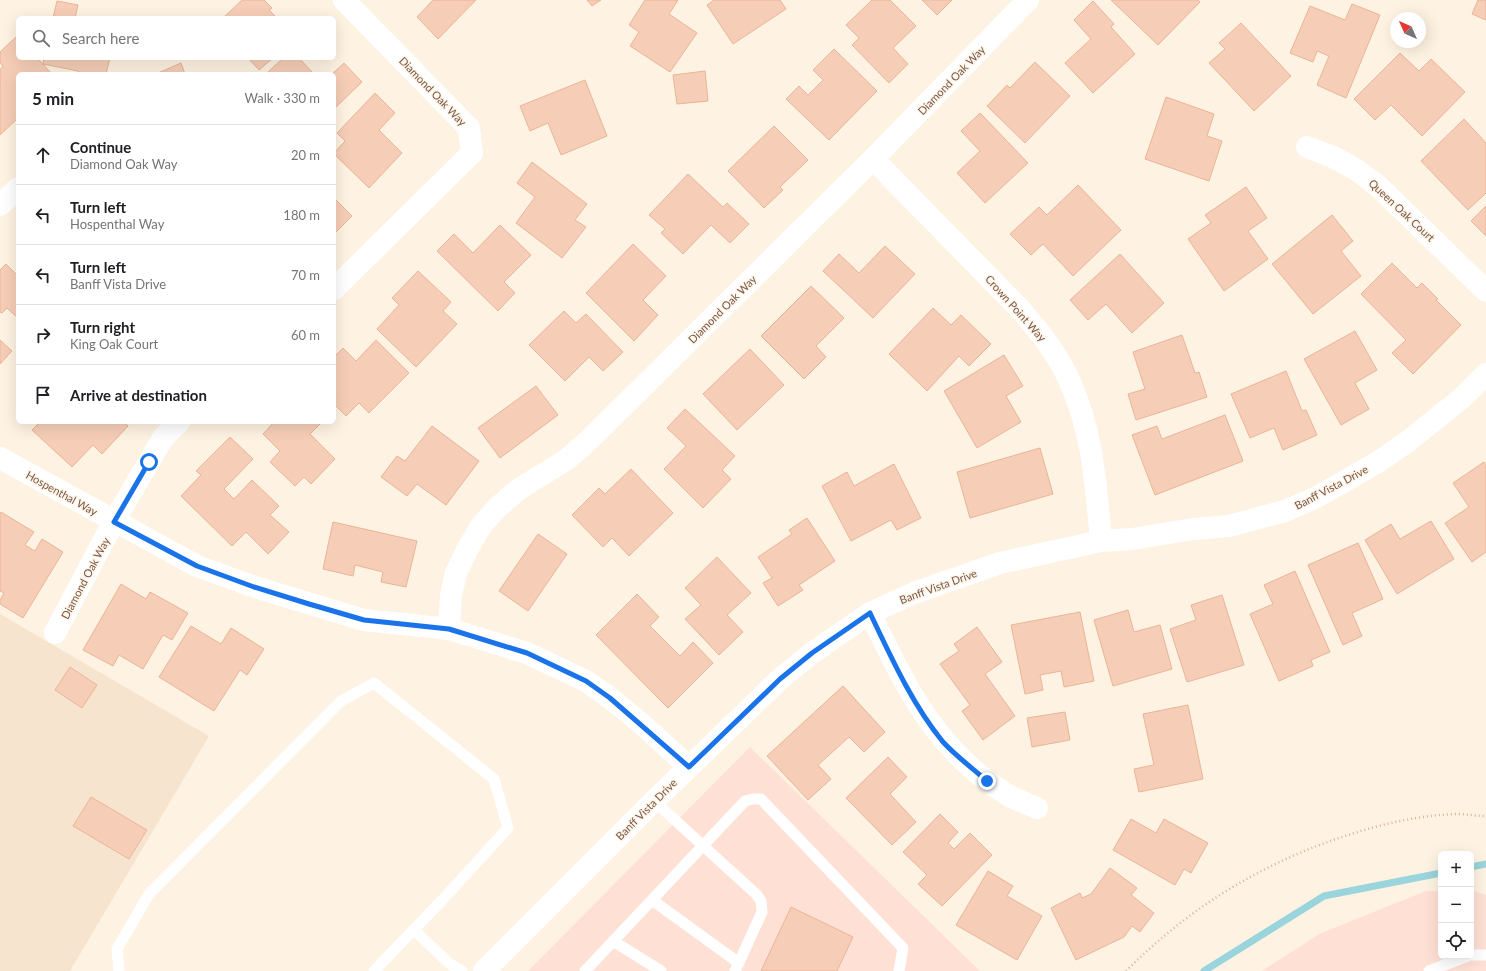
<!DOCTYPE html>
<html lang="en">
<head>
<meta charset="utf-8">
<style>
  body { margin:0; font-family:Lato,sans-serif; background:#f2f2f2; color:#202124 }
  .controls { position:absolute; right:12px; bottom:12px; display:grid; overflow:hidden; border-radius:6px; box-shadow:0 4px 16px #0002 }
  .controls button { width:36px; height:36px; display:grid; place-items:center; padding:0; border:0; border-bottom:1px solid #e0e0e0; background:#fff; color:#202124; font:20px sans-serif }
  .compass { position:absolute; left:1390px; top:12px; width:36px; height:36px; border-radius:50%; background:#fff; box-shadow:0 4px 16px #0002; rotate:315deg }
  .stop { position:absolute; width:12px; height:12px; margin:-9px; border:3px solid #1a73e8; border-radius:50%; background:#fff }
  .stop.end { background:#1a73e8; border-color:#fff; box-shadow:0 1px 4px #0008 }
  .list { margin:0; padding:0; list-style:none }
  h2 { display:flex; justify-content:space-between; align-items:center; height:52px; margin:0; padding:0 16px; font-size:17px }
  h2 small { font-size:13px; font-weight:400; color:#757577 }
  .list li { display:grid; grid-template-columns:26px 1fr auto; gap:12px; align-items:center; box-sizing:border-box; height:60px; padding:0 16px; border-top:1px solid #e0e0e0 }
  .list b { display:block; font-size:15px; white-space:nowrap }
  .list p { margin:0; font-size:13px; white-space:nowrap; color:#757577 }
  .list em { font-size:13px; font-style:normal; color:#757577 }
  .icon { flex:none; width:22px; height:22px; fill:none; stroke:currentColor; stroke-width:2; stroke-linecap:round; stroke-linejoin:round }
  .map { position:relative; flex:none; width:1486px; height:971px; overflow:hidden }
  .search { position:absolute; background:#fff; box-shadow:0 4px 16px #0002; left:16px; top:16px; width:320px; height:44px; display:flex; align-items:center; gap:10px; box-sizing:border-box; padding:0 14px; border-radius:6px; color:#757577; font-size:15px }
  .panel { position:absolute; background:#fff; box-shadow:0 4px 16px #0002; left:16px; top:72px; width:320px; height:352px; border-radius:6px }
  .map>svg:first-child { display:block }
</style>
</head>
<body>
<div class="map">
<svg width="1486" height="971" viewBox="0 0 1486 971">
  <rect width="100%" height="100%" fill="#fef2e2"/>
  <!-- residential -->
  <path fill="#f7e4cf" d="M0 614 209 736 70 971H0Z"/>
  <!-- commercial -->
  <path fill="#ffe0d5" d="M750 747 980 971H528Z
    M1471 890 1486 895V971H1262L1319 934 1426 891H1441V956H1471Z"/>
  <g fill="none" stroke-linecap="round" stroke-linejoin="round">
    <!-- stream -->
    <path stroke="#9ad4dc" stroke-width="7" d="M1471 867 1486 864
      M1204 971 1324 896 1441 873"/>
  </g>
  <!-- building -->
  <path fill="#f6ceb7" stroke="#eab496" d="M242 0H264L272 8 269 10 277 18H223Z
    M433 0H476L438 39 417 17Z
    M587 0H601L592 6Z
    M645 0H678L669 14 697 33 670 72 630 46 639 32 629 25Z
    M714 0H780L786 9 733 44 707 5Z
    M872 0H890L916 26 893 48 908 64 889 83 852 45 859 38 846 25Z
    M922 0H952L937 15Z
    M1111 0H1198L1200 2 1158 45Z
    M1478 0H1486V20L1472 14Z
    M57 1 78 5 75 18H53Z
    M1093 1 1114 24 1111 27 1135 54 1093 93 1065 63 1091 39 1074 20Z
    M1352 4 1380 15 1346 98 1317 85 1329 56 1317 51 1313 62 1290 53 1310 6 1345 20Z
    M1241 23 1291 76 1254 111 1209 63 1225 49 1219 43Z
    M17 36 18 38V58H37L52 74H18V118L0 135V70L3 66 0 63V52Z
    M834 49 877 91 829 140 786 99 799 86 808 95 823 80 813 70Z
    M1400 53 1419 71 1431 59 1465 92 1422 136 1391 105 1375 120 1354 99Z
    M44 58H110L106 74H78V71L43 64Z
    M248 58H273L259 70Z
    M283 58H299L314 74H266Z
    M1035 62 1070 96 1025 143 987 106 1007 85 1010 88Z
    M181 63 185 74H156Z
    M344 63 362 82 334 109V74H332Z
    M705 71 708 101 677 104 673 75Z
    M585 80 607 136 561 155 548 123 530 131 520 106Z
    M375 93 395 113 379 130 402 153 369 188 334 154V153L345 141 337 133Z
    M1166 97 1214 114 1207 136 1222 141 1209 181 1145 159Z
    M980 113 1028 163 985 203 957 173 980 151 961 131Z
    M1464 119 1486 143V193L1468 210 1421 161Z
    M774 126 808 160 780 187 783 190 764 208 728 171Z
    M532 162 587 204 575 220 586 227 562 258 516 223 535 197 517 183Z
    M688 174 723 207 727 203 749 224 730 243 711 225 683 254 661 233 665 229 649 215Z
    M1078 185 1121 230 1073 276 1043 244 1031 255 1010 234 1039 207 1047 215Z
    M1246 187 1267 218 1248 231 1268 259 1224 291 1188 239 1211 223 1205 215Z
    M334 198 352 216 334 234Z
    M1486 206V236L1471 221Z
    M1332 215 1353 241 1341 251 1361 276 1313 314 1272 264Z
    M500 225 531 255 504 282 515 293 498 311 437 251 454 234 473 253Z
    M633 244 666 276 643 300 658 315 634 341 586 293Z
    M885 246 915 274 873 318 823 271 839 254 859 273Z
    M1120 254 1164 303 1132 333 1106 304 1088 320 1070 300Z
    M1392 263 1417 288 1422 283 1438 299 1436 300 1461 325 1413 374 1392 353 1406 340 1361 294Z
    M6 264 16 274 18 272V318L7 308 2 313 0 312V270Z
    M418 271 451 302 443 311 457 324 416 367 377 329 399 305 392 298Z
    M811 286 844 318 816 346 826 357 804 379 761 336Z
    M933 308 951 325 961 315 991 344 969 366 959 356 927 391 889 354Z
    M564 311 576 323 586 314 623 352 603 371 589 357 565 381 529 345Z
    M1355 331 1377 370 1355 383 1369 409 1341 425 1304 359Z
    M1182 335 1195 373 1199 372 1207 397 1136 420 1128 394 1145 389 1133 352Z
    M0 340 12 351 0 364Z
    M376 340 409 373 369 413 359 403 346 416 334 404V397L336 394 334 392V357L343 348 356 361Z
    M750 349 784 385 737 430 703 394Z
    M1004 355 1023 386 1006 396 1021 422 977 448 944 391Z
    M1286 371 1302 411 1306 410 1317 435 1283 450 1274 428 1250 438 1231 394Z
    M536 386 558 415 500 458 478 428Z
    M685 409 735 456 722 470 731 479 703 508 664 469 686 446 667 428Z
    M1225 415 1243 461 1155 495 1132 435 1157 426 1162 439Z
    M40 422H124L128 426 102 454 93 445 72 467 32 430Z
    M274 422H318L320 424 310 434 335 459 311 484 304 477 295 486 270 462 280 451 263 434Z
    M432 426 479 461 446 505 417 484 407 496 381 477 397 456 405 461Z
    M230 437 253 459 224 489 234 499 252 480 279 506 270 515 289 532 268 554 246 532 232 546 181 496 201 475 196 471Z
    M1040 448 1053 494 970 518 957 472Z
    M1484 462 1486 465V552L1472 562 1445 523 1469 507 1453 483Z
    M894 464 921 518 897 530 891 520 851 541 822 486 847 472 854 486Z
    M631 469 673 513 629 556 612 538 603 547 572 515 599 488 605 494Z
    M1 512 34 532 25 545 35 551 42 539 63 552 23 618 0 604V600L4 593 0 591V514Z
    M807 518 835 561 799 585 803 590 778 606 763 583 772 578 758 557 792 534 789 530Z
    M1431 521 1454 559 1397 594 1365 540 1391 524 1400 539Z
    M333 522 417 541 406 587 381 582 383 572 355 565 353 576 323 569Z
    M538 534 567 554 528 611 499 591Z
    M1358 543 1383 599 1352 613 1362 636 1343 645 1308 565Z
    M717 557 751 593 727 615 743 632 719 655 685 619 701 605 685 588Z
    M1295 571 1330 652 1311 660 1313 666 1279 681 1250 614 1273 604 1264 585Z
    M121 584 146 599 150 592 188 613 172 640 163 635 143 669 119 655 113 666 83 650Z
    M637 594 659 617 650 626 680 656 693 642 713 663 668 708 596 635Z
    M1222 595 1244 665 1187 682 1170 629 1196 620 1191 605Z
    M1128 610 1134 632 1160 625 1172 669 1113 686 1094 620Z
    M1080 612 1094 681 1064 687 1061 671 1040 675 1043 690 1025 694 1011 625Z
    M191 626 221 644 231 628 264 649 247 675 240 670 214 711 159 677Z
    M977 627 1002 662 985 674 1015 716 983 740 962 711 970 705 940 664 959 651 954 644Z
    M70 667 97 685 82 708 55 690Z
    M843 686 885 732 864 752 849 737 818 765 831 779 808 800 767 756Z
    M1188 705 1203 779 1139 792 1134 769 1154 765 1143 714Z
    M1065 712 1070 740 1032 747 1027 718Z
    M888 757 907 777 890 794 916 822 892 845 846 798Z
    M91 797 147 830 129 859 73 826Z
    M940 814 958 832 948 843 954 849 970 833 992 855 942 906 918 884 927 875 903 852Z
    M1131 819 1156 833 1164 819 1208 843 1191 873 1184 869 1175 885 1113 850Z
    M1110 868 1137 888 1131 895 1154 913 1140 932 1132 926 1124 937 1076 960 1051 908 1080 893 1082 898 1091 894Z
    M988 871 1013 886 1007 896 1042 916 1017 960 956 925Z
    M791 907 853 937 837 971H761Z"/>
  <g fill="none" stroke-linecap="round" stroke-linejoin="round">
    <!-- path -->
    <path stroke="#dbb19a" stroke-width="2.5" stroke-dasharray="1 3" stroke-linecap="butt" d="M1126 971C1193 904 1270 858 1361 831 1391 822 1424 815 1456 814 1466 814 1476 816 1486 816"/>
    <!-- lane -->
    <path stroke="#fff" stroke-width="11" d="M654 801 756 894 761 901 762 912 735 971
      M652 900 739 963
      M414 930 450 964 462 971
      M613 941 661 971
      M1471 955H1486
      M119 971 117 949 149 894 341 701 374 683 494 779 508 828 448 894 374 971
      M585 971 745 801 753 799H761L903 948 899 971
      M1429 971 1468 956"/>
    <!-- street -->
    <path stroke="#fff" stroke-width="22" d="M1307 147 1333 157 1357 170 1379 187 1486 291
      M873 159 1019 308C1038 330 1057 353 1069 380 1093 431 1096 486 1101 541
      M0 205 18 188
      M334 289 472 153 469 128 344 0
      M0 458 197 566 255 587 364 620 449 629 527 653 586 681 610 698 642 724 689 767
      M870 613C905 685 935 750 1006 794 1015 800 1027 803 1037 808
      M449 629 451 595 456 573 467 550 481 526 498 507 519 489 566 460 587 442 873 159 1028 0
      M55 633 114 521 163 438 179 422
      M484 971 654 801 780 679 812 653 870 613 914 593 1000 563 1101 541 1132 539 1193 529 1229 526 1285 511 1317 497 1378 462 1407 442 1462 398 1486 374"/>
  </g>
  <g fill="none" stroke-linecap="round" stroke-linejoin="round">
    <!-- route -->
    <path stroke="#1a73e8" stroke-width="5" d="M149 462 114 522 197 566 254 587 309 604 364 620 449 629 527 653 586 681 610 698 689 767 780 679 812 653 870 613C891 657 912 704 943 742 956 756 972 768 987 781"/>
  </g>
  <g text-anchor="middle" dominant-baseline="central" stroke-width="3" stroke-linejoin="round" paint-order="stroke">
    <!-- street labels -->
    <g font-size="11" fill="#785646" stroke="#fff6ea">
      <text transform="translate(951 80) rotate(-46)">Diamond Oak Way</text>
      <text transform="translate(433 91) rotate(46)">Diamond Oak Way</text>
      <text transform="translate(1402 210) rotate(43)">Queen Oak Court</text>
      <text transform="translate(1016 308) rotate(48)">Crown Point Way</text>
      <text transform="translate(722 309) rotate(-45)">Diamond Oak Way</text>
      <text transform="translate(1331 487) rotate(-28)">Banff Vista Drive</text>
      <text transform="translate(62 493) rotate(29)">Hospenthal Way</text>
      <text transform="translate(85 578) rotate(-62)">Diamond Oak Way</text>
      <text transform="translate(938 586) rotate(-20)">Banff Vista Drive</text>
      <text transform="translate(646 809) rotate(-45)">Banff Vista Drive</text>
    </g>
  </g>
</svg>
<div class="controls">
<button>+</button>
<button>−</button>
<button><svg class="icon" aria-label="locate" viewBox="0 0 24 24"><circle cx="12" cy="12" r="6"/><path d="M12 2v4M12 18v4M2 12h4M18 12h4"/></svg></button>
</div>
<svg class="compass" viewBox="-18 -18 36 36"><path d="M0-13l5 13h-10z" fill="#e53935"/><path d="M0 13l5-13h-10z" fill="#757577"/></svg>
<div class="stop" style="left:149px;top:462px"></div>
<div class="stop end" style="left:987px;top:781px"></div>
<div class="search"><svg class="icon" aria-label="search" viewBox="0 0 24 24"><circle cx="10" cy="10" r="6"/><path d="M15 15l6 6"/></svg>Search here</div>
<section class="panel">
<h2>5 min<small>Walk · 330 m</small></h2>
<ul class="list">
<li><svg class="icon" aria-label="ahead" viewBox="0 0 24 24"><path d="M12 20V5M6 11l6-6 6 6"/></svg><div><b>Continue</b><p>Diamond Oak Way</p></div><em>20 m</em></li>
<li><svg class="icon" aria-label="left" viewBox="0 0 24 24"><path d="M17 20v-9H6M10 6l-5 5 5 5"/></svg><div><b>Turn left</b><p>Hospenthal Way</p></div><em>180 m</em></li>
<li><svg class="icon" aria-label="left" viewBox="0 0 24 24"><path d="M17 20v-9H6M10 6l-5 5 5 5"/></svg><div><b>Turn left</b><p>Banff Vista Drive</p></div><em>70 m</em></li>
<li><svg class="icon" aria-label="right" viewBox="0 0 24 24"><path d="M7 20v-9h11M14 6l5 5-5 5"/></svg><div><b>Turn right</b><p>King Oak Court</p></div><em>60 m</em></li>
<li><svg class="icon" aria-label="arrive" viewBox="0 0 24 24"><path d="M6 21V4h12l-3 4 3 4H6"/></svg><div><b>Arrive at destination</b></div></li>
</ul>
</section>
</div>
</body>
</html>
